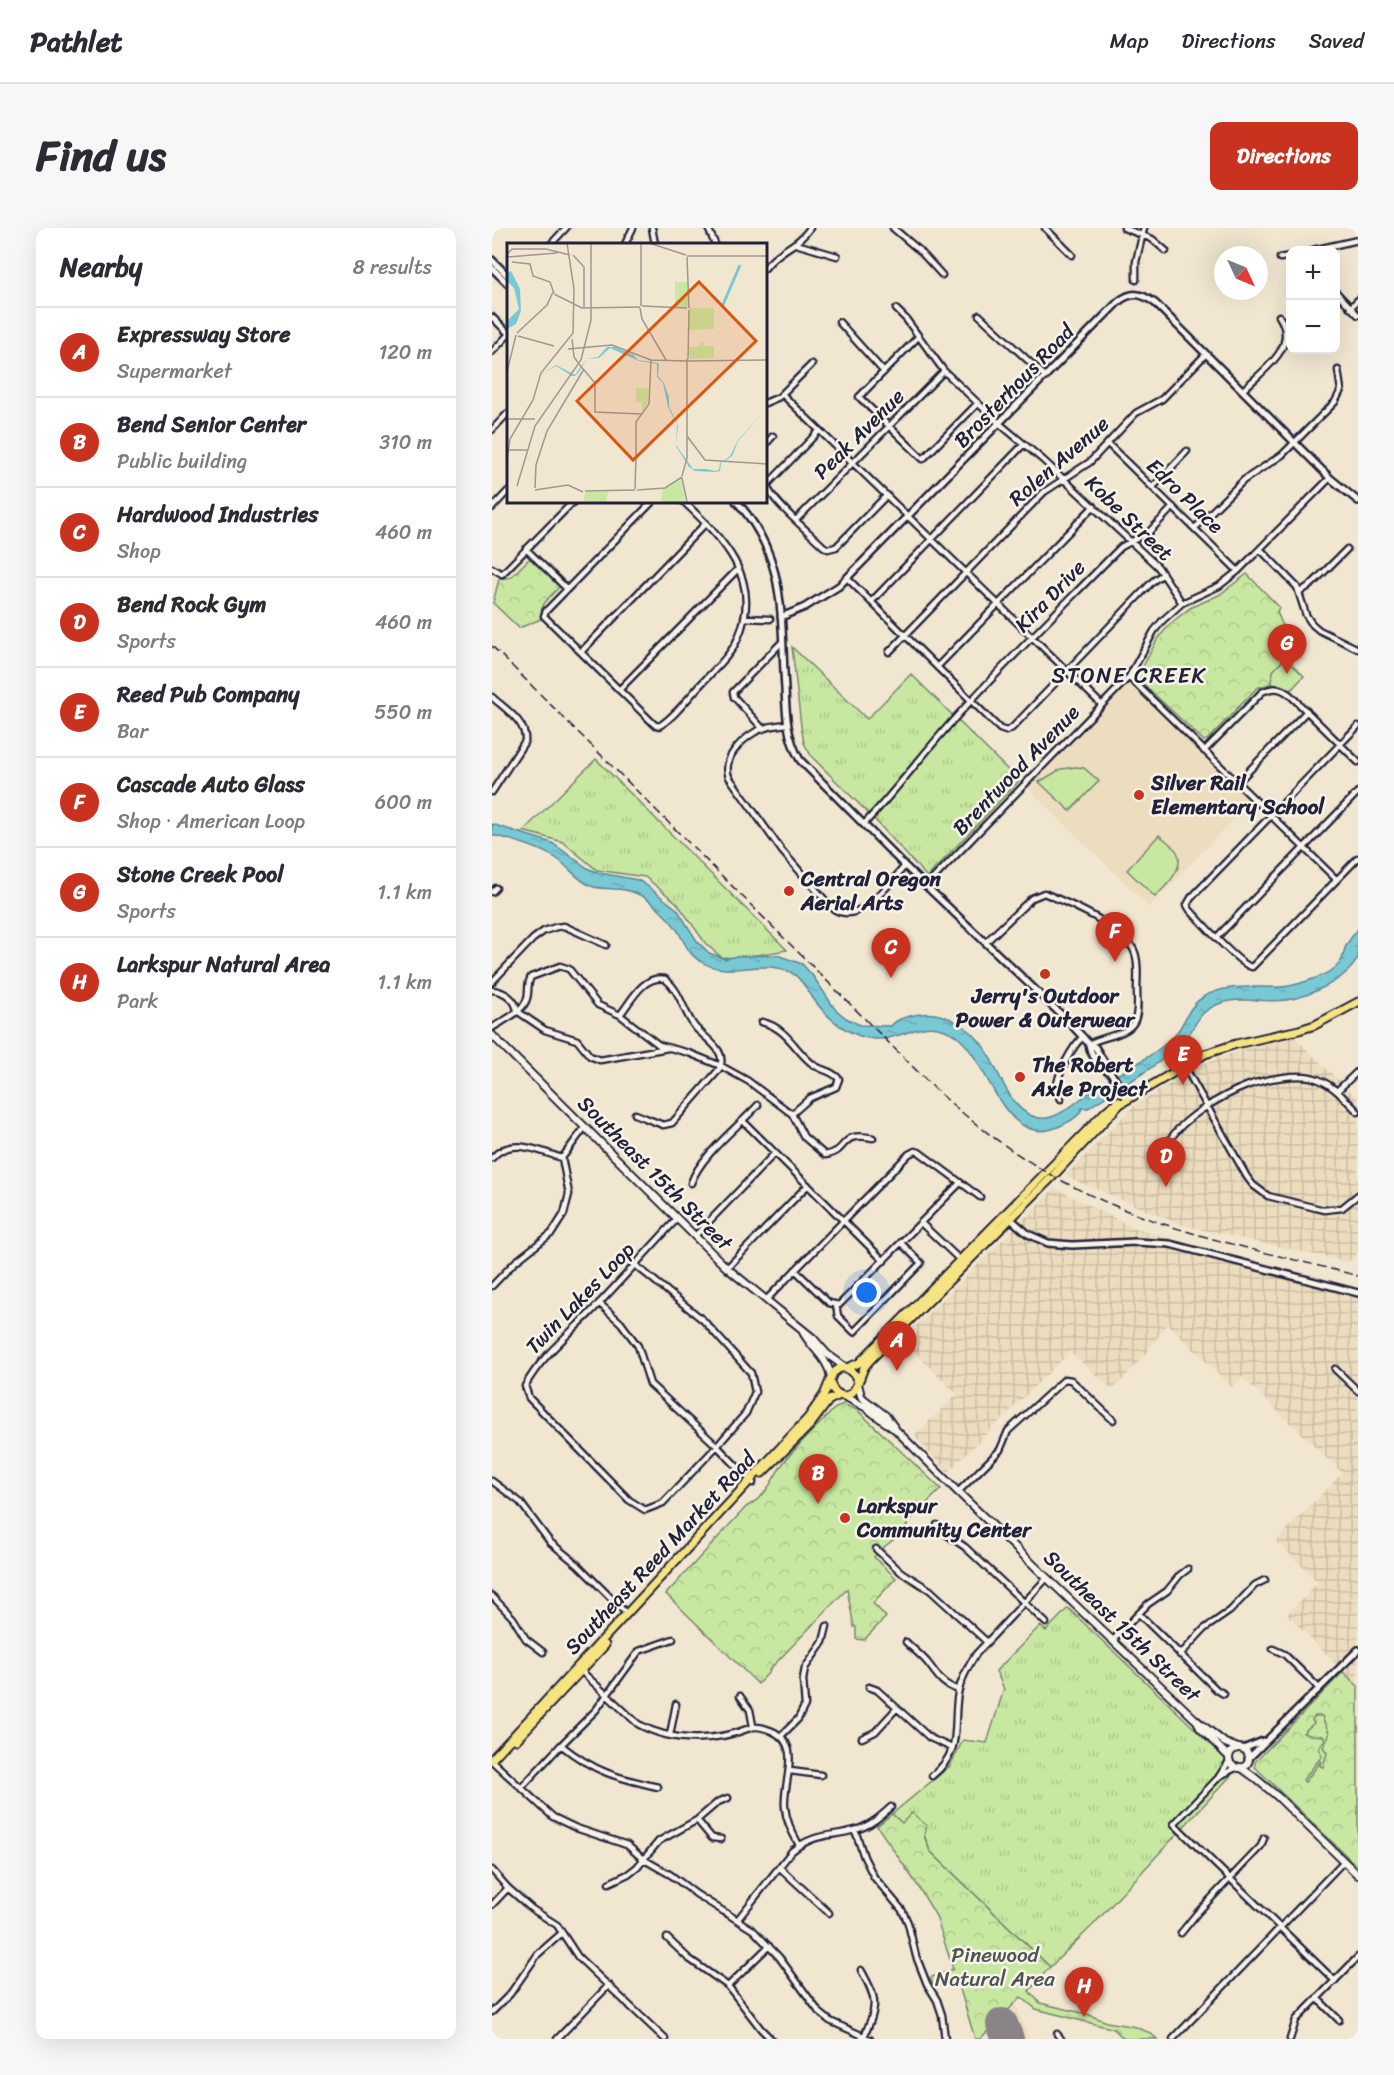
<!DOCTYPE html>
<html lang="en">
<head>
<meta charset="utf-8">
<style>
  body { margin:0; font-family:Sriracha,sans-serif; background:#f7f7f7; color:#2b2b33 }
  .controls { position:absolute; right:18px; top:18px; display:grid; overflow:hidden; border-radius:12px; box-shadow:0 6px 24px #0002 }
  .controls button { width:54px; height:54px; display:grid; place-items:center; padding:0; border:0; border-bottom:2px solid #e1e1e2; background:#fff; color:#2b2b33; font:30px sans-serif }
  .compass { position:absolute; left:722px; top:18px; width:54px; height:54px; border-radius:50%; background:#fff; box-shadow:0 6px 24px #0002; rotate:134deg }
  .you { position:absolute; left:375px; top:1065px; width:21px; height:21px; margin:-15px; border:4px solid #fff; border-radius:50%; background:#1a73e8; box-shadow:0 0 0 9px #1a73e833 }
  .badge { display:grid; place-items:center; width:39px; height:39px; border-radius:50%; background:#c8321e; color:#fff; font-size:20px; font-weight:700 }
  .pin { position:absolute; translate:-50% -50px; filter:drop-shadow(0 2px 3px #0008) }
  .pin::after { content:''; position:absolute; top:32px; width:21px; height:18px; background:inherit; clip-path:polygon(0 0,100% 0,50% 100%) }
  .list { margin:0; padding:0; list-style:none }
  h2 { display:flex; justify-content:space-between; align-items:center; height:78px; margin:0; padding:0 24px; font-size:26px }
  h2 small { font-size:20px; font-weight:400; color:#7c7c81 }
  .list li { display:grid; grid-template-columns:39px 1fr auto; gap:18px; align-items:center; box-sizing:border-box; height:90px; padding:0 24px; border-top:2px solid #e1e1e2 }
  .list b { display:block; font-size:22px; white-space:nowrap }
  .list p { margin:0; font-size:20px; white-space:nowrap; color:#7c7c81 }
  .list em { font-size:20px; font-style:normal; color:#7c7c81 }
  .map { position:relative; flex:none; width:866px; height:1811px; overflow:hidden; border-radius:12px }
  header { display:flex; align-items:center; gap:36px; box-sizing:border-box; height:84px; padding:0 30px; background:#fff; border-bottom:2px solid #e1e1e2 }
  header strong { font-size:28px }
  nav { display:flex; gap:33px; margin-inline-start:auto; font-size:21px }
  .intro { display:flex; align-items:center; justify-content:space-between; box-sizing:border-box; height:144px; padding:0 36px }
  h1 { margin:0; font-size:42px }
  .button { padding:15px 27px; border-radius:12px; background:#c8321e; color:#fff; font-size:21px; font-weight:700 }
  main { display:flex; gap:36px; padding:0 36px }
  aside { flex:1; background:#fff; border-radius:12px; box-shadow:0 6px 24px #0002 }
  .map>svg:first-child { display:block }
</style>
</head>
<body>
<header>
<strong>Pathlet</strong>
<nav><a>Map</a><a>Directions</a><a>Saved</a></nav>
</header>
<div class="intro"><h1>Find us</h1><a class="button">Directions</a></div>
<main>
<aside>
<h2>Nearby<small>8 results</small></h2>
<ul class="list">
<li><span class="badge">A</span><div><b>Expressway Store</b><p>Supermarket</p></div><em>120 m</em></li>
<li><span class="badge">B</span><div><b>Bend Senior Center</b><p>Public building</p></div><em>310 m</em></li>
<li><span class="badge">C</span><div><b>Hardwood Industries</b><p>Shop</p></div><em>460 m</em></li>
<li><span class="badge">D</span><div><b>Bend Rock Gym</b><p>Sports</p></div><em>460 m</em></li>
<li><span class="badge">E</span><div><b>Reed Pub Company</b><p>Bar</p></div><em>550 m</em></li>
<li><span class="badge">F</span><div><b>Cascade Auto Glass</b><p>Shop · American Loop</p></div><em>600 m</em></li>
<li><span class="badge">G</span><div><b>Stone Creek Pool</b><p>Sports</p></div><em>1.1 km</em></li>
<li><span class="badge">H</span><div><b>Larkspur Natural Area</b><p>Park</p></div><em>1.1 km</em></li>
</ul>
</aside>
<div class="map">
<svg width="866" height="1811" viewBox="0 0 866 1811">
  <defs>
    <pattern id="industrial-grid" width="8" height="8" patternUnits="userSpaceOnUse" patternTransform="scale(1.5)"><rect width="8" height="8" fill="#edddbf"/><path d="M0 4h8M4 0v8" fill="none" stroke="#cbbda5"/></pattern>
    <pattern id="grass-tufts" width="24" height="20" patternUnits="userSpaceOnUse" patternTransform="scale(1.5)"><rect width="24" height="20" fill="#c8e8a1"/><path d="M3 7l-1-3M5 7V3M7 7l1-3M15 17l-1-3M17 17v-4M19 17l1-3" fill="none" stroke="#acc78c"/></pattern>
    <pattern id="forest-crowns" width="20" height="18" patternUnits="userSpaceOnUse" patternTransform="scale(1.5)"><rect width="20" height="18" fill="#c8e8a1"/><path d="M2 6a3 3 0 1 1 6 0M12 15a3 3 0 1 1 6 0" fill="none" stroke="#acc78c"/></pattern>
    <pattern id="water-ripples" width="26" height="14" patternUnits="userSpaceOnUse" patternTransform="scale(1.5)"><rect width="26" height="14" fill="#79c9d4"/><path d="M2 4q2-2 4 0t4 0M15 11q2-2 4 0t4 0" fill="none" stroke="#68acb7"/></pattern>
  </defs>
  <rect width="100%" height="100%" fill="#f1e6d0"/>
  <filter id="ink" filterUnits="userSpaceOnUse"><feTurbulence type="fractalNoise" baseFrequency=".0167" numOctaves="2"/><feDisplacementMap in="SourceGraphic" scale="12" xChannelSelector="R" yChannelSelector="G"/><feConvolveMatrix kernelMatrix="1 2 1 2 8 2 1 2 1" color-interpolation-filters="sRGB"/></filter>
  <g filter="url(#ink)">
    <!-- built -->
    <path fill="#edddbf" d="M637 456 759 574 657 679 535 559Z
      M523 1775 537 1811H506L501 1798Z"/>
    <!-- industrial -->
    <path fill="url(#industrial-grid)" d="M802 809 866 871V1024L856 1034 689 997 573 948 643 877 707 838 746 823Z
      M563 960 640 999 734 1027 866 1060V1458L795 1387 826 1354 784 1313 850 1245 750 1149 740 1159 675 1096 656 1123 621 1162 578 1124 456 1244 422 1208 465 1166 410 1112Z"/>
    <!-- grass -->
    <path fill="url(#grass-tufts)" stroke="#75856e" stroke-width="1.5" d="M300 419 375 491 419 446 527 553 435 649 384 593 320 529 312 515 309 498Z
      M104 531 295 722 246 730 229 729 214 716 185 675 153 649 105 642 71 614 31 603Z
      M576 1380 745 1541 601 1697 558 1739 438 1623 432 1606 410 1596 400 1586 458 1538 471 1512 495 1515 512 1461 504 1443 548 1398 554 1403Z"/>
    <!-- forest -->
    <path fill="url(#forest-crowns)" stroke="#75856e" stroke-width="1.5" d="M38 330 68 358C59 368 46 377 49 391L27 400 1 375 7 351 19 349Z
      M755 346 787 379 785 384 791 398 807 419 781 443 780 455 765 460 715 512 712 513 645 450 665 412 678 396 698 380 727 367Z
      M351 1176 365 1182 449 1261 420 1290 409 1306 392 1319 382 1329 404 1350 381 1375 394 1389 372 1412 364 1411V1399H362L355 1361 277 1442 278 1443 266 1456 174 1366 254 1279C277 1266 276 1257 290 1237 304 1217 325 1199 342 1181Z
      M851 1444 866 1458V1639L763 1539V1534Z
      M420 1585 434 1597 432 1608 438 1623 558 1739 537 1763 548 1775 595 1786 615 1794 644 1799 658 1805 665 1811H632L622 1801 544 1781 529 1769 488 1811H483L465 1751 443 1759 438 1750 461 1741 444 1688 426 1658 385 1598 400 1586 410 1595Z"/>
    <!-- garden -->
    <path fill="#c8e8a1" stroke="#75856e" stroke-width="1.5" d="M793 430 812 448 799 462 789 457 780 456 781 443Z
      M584 539 592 540 607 553 578 583 547 554 569 541Z
      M667 607C673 612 681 617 685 624 694 640 673 659 663 669L635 642Z
      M823 1488H830C834 1505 843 1500 831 1519L835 1525 831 1539 828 1538 829 1533 813 1554 811 1552 830 1528 827 1520 833 1511 831 1508 818 1507 811 1505 822 1495 820 1492Z"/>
    <!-- water -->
    <path fill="url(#water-ripples)" stroke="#568697" stroke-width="1.5" d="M0 596 60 615 97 641 108 645 146 652 154 657 185 681 205 713 217 725 233 731 245 728 285 727 310 736 321 748 343 781 354 790 368 797 399 798C404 791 419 787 428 786 441 784 453 787 464 794 500 813 501 846 523 875 531 884 542 892 555 890 573 887 589 869 605 859 630 843 660 830 681 809 694 796 694 780 711 769 735 755 762 760 788 759 801 759 833 748 843 740 852 732 850 730 853 720 856 713 861 707 866 701 866 709 866 721 866 729 857 751 816 769 794 772 767 776 738 764 714 783 703 791 700 806 690 815 662 841 627 860 596 880H590C588 889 575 895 566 899 510 922 498 832 464 808 433 786 412 813 382 811 354 808 335 790 320 769 315 761 309 750 300 745 271 729 236 752 208 733 196 726 191 711 184 700 178 692 170 684 162 677 150 666 138 661 122 661 114 660 107 661 99 658 85 652 76 638 64 630 44 618 22 612 0 607Z"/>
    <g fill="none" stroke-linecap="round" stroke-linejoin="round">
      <!-- runway -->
      <path stroke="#8a8486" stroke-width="32" d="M510 1796 516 1811"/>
      <!-- minor casing -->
      <g stroke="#22223b" stroke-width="9">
        <path id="minor" d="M160 0 163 16
          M216 0 223 16
          M401 0 428 23 450 47
          M553 0 580 27
          M632 0 660 11 674 23
          M59 16 74 0
          M133 16 141 0
          M304 16 345 28
          M821 22 866 12
          M788 30 798 28
          M273 40C288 20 304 20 318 0
          M644 52V34L652 0
          M844 64 866 87
          M858 80 866 72
          M404 81 414 91 452 143 508 196 551 232 666 339 690 375
          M487 87 554 149
          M0 89 16 105
          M347 94 392 144
          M426 109 367 169 431 231 486 175
          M0 124 16 107
          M751 162C771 142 808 119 787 88
          M290 166 610 477
          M273 175 287 169 320 136
          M0 202 16 185
          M327 203 275 257C277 271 319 306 331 318L336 321 344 319 395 267
          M616 216 746 343
          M273 217 281 208
          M661 259 695 223
          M161 273 54 383 52 388 163 497 167 498C182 490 199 466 212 453 224 440 239 427 246 410 272 351 230 310 191 273
          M0 280 16 263
          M304 292 452 143
          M703 300 752 252 790 227 843 174 849 162 846 142
          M34 321 75 361
          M768 321 805 359 814 387 820 396 827 402 866 421
          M0 340 10 346 82 273
          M355 350 508 501 514 503 520 500 661 353 671 346
          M808 364 820 356 855 321
          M379 374 532 216
          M252 390 278 391
          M89 424 214 295
          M397 424 552 264 598 234 644 185 670 171 714 126
          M445 439 602 278
          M637 449 845 652
          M127 462 246 341
          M0 469C13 481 35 494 33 513L0 564
          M295 496C284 497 272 499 263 504 248 513 230 531 237 549L290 623 339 679C367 701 396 656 413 638
          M866 498 699 670 695 677 698 682C708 693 749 738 760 739L866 630
          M271 501 242 469 241 464 290 414
          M712 523 770 464C781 459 788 459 798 467L866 534
          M745 555 815 483
          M372 596C405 562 432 524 465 488 515 433 569 380 621 327L629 319 657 304 681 279
          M434 658 637 449 662 403 671 392 690 375 727 358 746 343 838 250
          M0 664 4 660
          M725 709 866 564
          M494 714 540 670 552 665C576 675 634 699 643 725 647 736 645 750 645 762 645 771 647 785 642 794 634 808 610 808 597 816
          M0 754 41 711 52 703 64 699 72 698 114 717
          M0 762C12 763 24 771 25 783L53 802 85 812 98 828 108 832 176 820
          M128 787C139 773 152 746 173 751 189 763 191 784 203 799 210 807 220 813 226 822 231 830 230 838 225 844L180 895 171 897 143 886
          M270 794C296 800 304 825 322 837 330 843 340 842 347 851L344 859 318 870 300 886
          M0 800C10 793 29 785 34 773 38 765 34 757 39 749L68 738 77 741 106 777 128 787 167 817 197 825 229 838 256 853 300 886 312 909 333 927C359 923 345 903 381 910
          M690 834 755 949 761 957 776 968 832 982 850 980 866 967
          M845 863 866 843
          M569 871C567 868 565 865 565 862 563 849 581 817 591 809
          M251 893 392 1033
          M675 920C681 894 733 866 757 857 773 851 806 845 822 850 840 855 853 871 866 884
          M0 930C19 908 47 923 70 930
          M70 930 93 899
          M199 955C209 927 245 900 266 877
          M429 995 468 1032
          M203 1008 283 925
          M142 1036 211 1092 259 1145 263 1164 254 1185 225 1218 171 1275 153 1282 137 1272 37 1170 33 1158C48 1130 75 1108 97 1086 127 1055 155 1023 185 991
          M235 1040 316 957
          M303 1042 337 1075 347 1077 468 955
          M0 1058 23 1034 60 1005 72 986 77 966 70 930
          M274 1072 417 926 423 923 427 924 488 969
          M107 1075 129 1095 146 1118 158 1156 225 1218 261 1255
          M344 1077 346 1088 362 1104 429 1035 409 1015
          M843 1141 866 1163
          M0 1253 28 1274 58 1314 86 1337 135 1386
          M466 1264 508 1222 516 1203 573 1151 579 1152 621 1192
          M445 1297 451 1304 473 1319 554 1395
          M384 1321 409 1344 438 1362 495 1414
          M0 1368 21 1390 34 1411 51 1424
          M647 1386 725 1462 732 1466
          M621 1412 656 1376 675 1363 688 1347 696 1341
          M414 1414C421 1421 429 1427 435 1434 447 1449 448 1455 466 1462
          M781 1421 792 1426 827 1460
          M688 1427 712 1401 738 1383 763 1357 773 1352
          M87 1441 146 1496C181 1515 222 1514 258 1500 265 1497 273 1500 280 1503 312 1517 290 1554 293 1579 294 1593 300 1604 307 1617
          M377 1459 385 1462 438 1510 460 1520
          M248 1468 258 1482 261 1498
          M178 1507 184 1476
          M289 1508 306 1491 313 1477 311 1452 313 1440 331 1414 335 1398
          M370 1510 383 1504 405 1480
          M69 1517C102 1544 126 1550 166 1559
          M738 1532 726 1550 682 1596 843 1753
          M0 1533 61 1589 84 1600 135 1617 151 1631 179 1647 204 1666 261 1702 287 1729 327 1784 338 1793 378 1811
          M298 1543 329 1547
          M440 1548C472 1522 460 1498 466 1465 469 1451 477 1437 484 1426L555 1350
          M728 1548 745 1539
          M29 1560 69 1517 104 1482 147 1423 181 1411
          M205 1592 220 1610 229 1611
          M363 1602 372 1629 382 1649 410 1682 416 1695 424 1728 435 1756 445 1772 450 1787 453 1811
          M287 1639 337 1685
          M0 1642 16 1660 40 1681 65 1697 86 1729 173 1811
          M117 1655 136 1646 145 1639 167 1613 205 1592 226 1574 236 1570
          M0 1677 16 1660
          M246 1691 300 1623C322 1605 338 1609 363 1602 378 1598 388 1589 399 1579
          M689 1705 706 1684 769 1618 772 1610
          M175 1710 196 1730 236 1758 269 1801 279 1811
          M369 1742C387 1774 385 1778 371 1811
          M236 1758 277 1718
          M825 1770 847 1792
          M0 1784 18 1766 46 1726 70 1705
          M565 1806 569 1811
          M65 1811 117 1757
          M681 1811 852 1633
          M798 1811 804 1792 866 1729"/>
      </g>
      <!-- tertiary casing -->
      <g stroke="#22223b" stroke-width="10">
        <path id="tertiary" d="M0 32 16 48
          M0 40 16 56
          M244 273C296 329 288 390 293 461 294 487 295 510 308 532L413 638 577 794 597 816 603 819 635 871
          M289 389 313 379 347 358 626 74C640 63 649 65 663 75L838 250 866 273
          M597 816C598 827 608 838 616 843
          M513 986 536 1006 556 1015 580 1017 644 1014 678 1016 866 1065
          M751 1521 771 1513
          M756 1531 866 1422"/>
      </g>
      <!-- secondary casing -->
      <g stroke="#22223b" stroke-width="10">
        <path id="secondary" d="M0 807 235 1040 300 1093 321 1110 335 1126 353 1139
          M311 1104C319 1120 336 1130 339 1149
          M366 1156 369 1168 373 1172 394 1188 404 1202 466 1264 555 1350 704 1492 733 1515 746 1520
          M352 1168 373 1179 401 1200
          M706 1495 708 1500 737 1529
          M737 1530a10 10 0 1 1 20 0a10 10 0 1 1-20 0Z
          M748 1539 762 1549 786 1569 866 1647"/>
      </g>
      <!-- primary casing -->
      <g stroke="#22223b" stroke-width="11">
        <path id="primary" d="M355 1140 367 1135 373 1129 614 883 626 873
          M338 1153C339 1158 340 1162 345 1165 362 1177 367 1150 372 1140 374 1136 378 1132 381 1129L561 948 628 876 713 826 744 816 807 802 823 797 866 774
          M270 1245 319 1196 337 1172 348 1167
          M24 1512 113 1417
          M0 1531 316 1190 332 1167 341 1145 348 1140H355L363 1147 366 1154"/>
      </g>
      <!-- minor -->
      <use href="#minor" stroke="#f7f3e8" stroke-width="4.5"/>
      <!-- tertiary -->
      <use href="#tertiary" stroke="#f7f3e8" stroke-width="5"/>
      <!-- secondary -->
      <use href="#secondary" stroke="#f7f3e8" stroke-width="6"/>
      <!-- primary -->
      <use href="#primary" stroke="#f6e381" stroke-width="7"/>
      <!-- rail -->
      <path stroke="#22223b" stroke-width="1.5" stroke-dasharray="9 4.5" stroke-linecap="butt" d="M0 418 439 857C492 907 553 949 621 977 699 1010 784 1026 866 1048"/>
    </g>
  </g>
  <!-- markers -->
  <g fill="#c8321e" stroke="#f7f3e8" stroke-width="2">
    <circle cx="647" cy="567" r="6"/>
    <circle cx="297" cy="663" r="6"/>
    <circle cx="553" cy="746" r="6"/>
    <circle cx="528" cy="849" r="6"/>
    <circle cx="353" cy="1290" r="6"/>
  </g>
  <g text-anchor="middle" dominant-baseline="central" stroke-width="5" stroke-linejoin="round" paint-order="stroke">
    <!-- street labels -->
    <g font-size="21" fill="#22223b" stroke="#f7f3e8">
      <text transform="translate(522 158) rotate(-46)">Brosterhous Road</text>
      <text transform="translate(367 206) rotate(-45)">Peak Avenue</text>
      <text transform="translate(567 233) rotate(-41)">Rolen Avenue</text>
      <text transform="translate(693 268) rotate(44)">Edro Place</text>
      <text transform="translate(637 290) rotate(44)">Kobe Street</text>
      <text transform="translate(558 368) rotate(-46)">Kira Drive</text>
      <text transform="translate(524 542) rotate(-46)">Brentwood Avenue</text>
      <text transform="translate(163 945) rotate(45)">Southeast 15th Street</text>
      <text transform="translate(88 1070) rotate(-46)">Twin Lakes Loop</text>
      <text transform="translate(168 1325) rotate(-47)">Southeast Reed Market Road</text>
      <text transform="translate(630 1398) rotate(44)">Southeast 15th Street</text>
    </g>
    <!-- poi labels -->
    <g font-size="21" font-weight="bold" fill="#22223b" stroke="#f7f3e8" text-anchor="start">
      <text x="659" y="555">Silver Rail<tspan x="659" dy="24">Elementary School</tspan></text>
      <text x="309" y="651">Central Oregon<tspan x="309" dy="24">Aerial Arts</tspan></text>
      <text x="553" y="768" text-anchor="middle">Jerry's Outdoor<tspan x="553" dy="24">Power &amp; Outerwear</tspan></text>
      <text x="540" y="837">The Robert<tspan x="540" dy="24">Axle Project</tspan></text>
      <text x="365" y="1278">Larkspur<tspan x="365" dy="24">Community Center</tspan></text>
    </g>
    <!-- park labels -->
    <g font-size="21" fill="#4c5454" stroke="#f7f3e8">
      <text x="503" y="1727">Pinewood<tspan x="503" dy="24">Natural Area</tspan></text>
    </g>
    <!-- neighbourhood labels -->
    <g font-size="22" letter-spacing="1.5" fill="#22223b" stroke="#f7f3e8">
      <text x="637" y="447">STONE CREEK</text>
    </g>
  </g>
  <!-- overview -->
  <g transform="translate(15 15)">
    <rect width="260" height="260" fill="#f1e6d0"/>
    <path d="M182 65H207V86L182 87ZM129 145H142L141 160 135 169V159H129ZM101 248 99 259 77 258 78 249Z" fill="#c8e8a1"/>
    <path d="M168 39H181V64H168ZM195 99 198 100 196 103H207V115L183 116 182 104H191ZM174 236 178 259H154L155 247Z" fill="#c8e8a1"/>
    <path d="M4 28 13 46 14 68 9 81 0 86V78L12 66 7 45 1 39 0 30ZM100 104H108L127 112 131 117 151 120 152 121 151 133 157 140 162 154V163L171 183 169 202 186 226H200L208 228 212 227 213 220 223 213 231 197 259 166 231 198 225 213 214 220 213 228 208 229 188 228 182 224 169 203 170 182 161 164 156 140 150 134V121L132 118 103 105 92 115 79 116 72 129 68 133H65L49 123 35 131 49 122 68 132 79 116 91 114Z" fill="#79c9d4"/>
    <path fill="none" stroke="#79c9d4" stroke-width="3" d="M215 64 233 22"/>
    <path fill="none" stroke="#9e9894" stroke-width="1.5" d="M142 0 179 12M0 11 5 6H39L63 12M66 12 77 24V64M180 13H259M0 14 50 10M180 14 182 65M5 19 23 21 26 33 43 39 47 50M47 51 75 65 133 64M134 63V0M135 63 180 65M133 65 135 76 159 117M10 90 40 62 46 49M11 93 47 103M65 96 67 114 72 121M61 106 105 102 144 117 180 118M181 116 182 67M180 118 260 117M72 121 88 140V169L134 171M0 129 9 92M0 176H28M180 193 198 217 260 221M1 207H20M129 216V179L142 161 144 117M0 217 3 196 26 157 34 130 66 90 67 46 60 0M175 233 180 215V116M175 235 180 259M10 243 28 183 74 117 84 77V0M28 245 29 222 40 188 77 126M128 246 129 214M28 247 61 242 76 249M130 247 158 245 175 234M78 248 128 247"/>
    <path fill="#de560e" fill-opacity="0.15" stroke="#de560e" stroke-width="3" d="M192 39 249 98 126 217 70 158Z"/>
    <rect width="260" height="260" fill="none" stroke="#22223b" stroke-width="3"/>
  </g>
</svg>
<div class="controls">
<button>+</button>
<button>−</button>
</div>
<svg class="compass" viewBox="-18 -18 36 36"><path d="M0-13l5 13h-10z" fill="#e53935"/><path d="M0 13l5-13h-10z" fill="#7c7c81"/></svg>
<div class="you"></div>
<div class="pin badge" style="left:405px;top:1143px">A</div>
<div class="pin badge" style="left:326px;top:1276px">B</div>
<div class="pin badge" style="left:399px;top:750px">C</div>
<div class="pin badge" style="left:674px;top:959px">D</div>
<div class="pin badge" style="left:691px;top:857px">E</div>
<div class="pin badge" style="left:623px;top:734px">F</div>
<div class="pin badge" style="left:795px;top:446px">G</div>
<div class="pin badge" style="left:592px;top:1789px">H</div>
</div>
</main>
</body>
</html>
